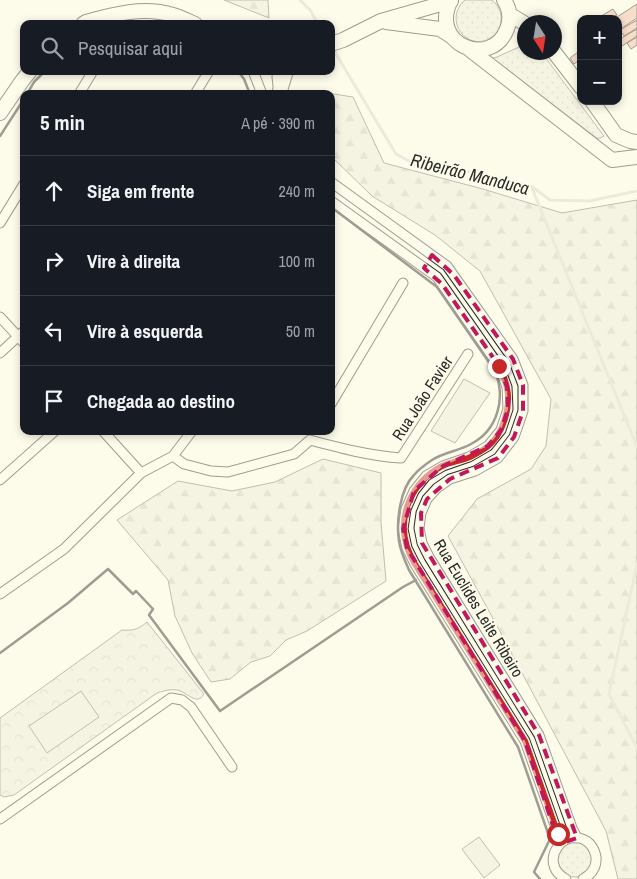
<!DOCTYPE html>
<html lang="pt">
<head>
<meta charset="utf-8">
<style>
  body { margin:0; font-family:"Archivo Narrow",sans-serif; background:#242831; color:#f1f3f6 }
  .controls { position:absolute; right:15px; top:15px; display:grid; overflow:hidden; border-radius:10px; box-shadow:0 2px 8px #0003 }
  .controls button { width:45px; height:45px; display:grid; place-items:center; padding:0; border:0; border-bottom:1px solid #363941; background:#171b24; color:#f1f3f6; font:25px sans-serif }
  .compass { position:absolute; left:517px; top:15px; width:45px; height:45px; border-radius:50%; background:#171b24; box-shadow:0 2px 8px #0003; rotate:168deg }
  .stop { position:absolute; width:15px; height:15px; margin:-11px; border:4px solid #c62828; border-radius:50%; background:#fff }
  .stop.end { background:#c62828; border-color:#fff; box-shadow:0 1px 5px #0008 }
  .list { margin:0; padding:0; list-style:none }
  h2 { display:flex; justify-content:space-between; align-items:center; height:65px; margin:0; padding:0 20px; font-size:21px }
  h2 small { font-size:16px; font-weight:400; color:#9ea1a6 }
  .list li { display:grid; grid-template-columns:32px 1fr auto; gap:15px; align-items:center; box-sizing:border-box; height:70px; padding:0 20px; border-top:1px solid #363941 }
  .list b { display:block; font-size:19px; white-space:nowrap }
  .list em { font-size:16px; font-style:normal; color:#9ea1a6 }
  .icon { flex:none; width:28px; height:28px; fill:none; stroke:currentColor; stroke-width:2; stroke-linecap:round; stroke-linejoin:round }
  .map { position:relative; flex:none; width:637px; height:879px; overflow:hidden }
  .search { position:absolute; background:#171b24; box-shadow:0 2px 8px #0003; left:20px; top:20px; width:315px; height:55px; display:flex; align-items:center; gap:12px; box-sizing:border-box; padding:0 18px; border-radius:10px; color:#9ea1a6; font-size:19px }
  .panel { position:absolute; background:#171b24; box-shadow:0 2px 8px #0003; left:20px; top:90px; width:315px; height:345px; border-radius:10px }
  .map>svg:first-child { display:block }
</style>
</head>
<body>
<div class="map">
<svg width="637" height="879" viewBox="0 0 637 879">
  <defs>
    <pattern id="grass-dots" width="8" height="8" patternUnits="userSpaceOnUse" patternTransform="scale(1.25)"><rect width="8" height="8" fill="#ecebdb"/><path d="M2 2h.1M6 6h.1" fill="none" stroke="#cbcabc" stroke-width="1.8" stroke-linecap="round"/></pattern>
    <pattern id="forest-firs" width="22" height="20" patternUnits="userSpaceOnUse" patternTransform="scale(1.25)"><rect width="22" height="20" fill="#ecebdb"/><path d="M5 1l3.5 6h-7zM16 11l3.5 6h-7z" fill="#cbcabc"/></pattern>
    <pattern id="park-crowns" width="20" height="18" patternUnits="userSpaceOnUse" patternTransform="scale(1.25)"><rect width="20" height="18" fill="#ecebdb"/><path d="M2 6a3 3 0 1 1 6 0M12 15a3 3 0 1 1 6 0" fill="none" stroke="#cbcabc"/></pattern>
  </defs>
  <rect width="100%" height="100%" fill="#fdfbea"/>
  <!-- grass -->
  <path fill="url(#grass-dots)" stroke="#74746e" d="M465 0H492C498 5 502 12 501 21 501 27 497 34 492 37 468 54 442 20 465 0Z
    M524 36V52L542 53 604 136 598 139 492 58 497 57 519 47Z
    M557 859a18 18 0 1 1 36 0a18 18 0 1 1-36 0Z"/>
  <!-- forest -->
  <path fill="url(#forest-firs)" stroke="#74746e" d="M224 0H268L269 18Z
    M321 92 353 97 384 163 483 189 562 213 637 200V879H618L606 831 496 624 448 536 477 499 531 469 546 446 551 399 480 271 435 235 372 196 334 159 331 154V94H320Z
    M323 459 381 473V523L386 581 307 631 286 640 270 656 251 662 230 679 211 682 192 653 175 616 168 580 117 520 178 481 232 491 275 482Z"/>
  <!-- park -->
  <path fill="url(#park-crowns)" stroke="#74746e" d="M147 622 204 694C197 707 186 691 177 690 170 689 163 691 157 693L14 795 4 797 0 795V718L122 630C133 631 139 629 147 622Z"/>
  <!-- pitch -->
  <path fill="#ecebdb" stroke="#74746e" d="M464 379 490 393 455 443 431 431Z
    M81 691 99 717 47 753 29 726Z
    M479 837 500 865 484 878 462 849Z"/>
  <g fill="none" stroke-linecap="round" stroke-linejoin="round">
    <!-- stream -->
    <path stroke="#d8d7c9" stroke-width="3" d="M300 0 310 10 318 24
      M333 49 396 154 416 165 470 172 531 186 550 200 589 201 637 191
      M532 188 637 447
      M637 564 609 694 637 748"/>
  </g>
  <!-- building -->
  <path fill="#f2b8a0" stroke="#2b2b2b" d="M637 4V18L619 30 618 19H614Z
    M613 9 617 15 611 19 598 18Z
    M637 20V28L624 36 620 30Z
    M637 29V36L622 46 618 40Z
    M637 37V45L631 49 627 43Z
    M578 52 581 56V59L574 64 570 58Z"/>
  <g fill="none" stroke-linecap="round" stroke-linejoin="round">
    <!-- street casing -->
    <g stroke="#2b2b2b" stroke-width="11">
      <path id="street" d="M253 71 262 94
        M278 71 277 77 278 86
        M79 94 93 71
        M195 94 209 71
        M331 182 447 266 513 359 523 385V411L514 437 498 458 475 471 450 479 437 488 427 499 421 513 419 528 422 543 429 557 539 735 572 828 577 838
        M331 201 437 277 499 366 507 387 508 409 501 430 488 446 469 457 443 466 426 476 414 491 406 509 403 529 407 548 415 564 525 741 558 834 559 844
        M0 223 24 184
        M0 317 24 343
        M0 353 24 331
        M331 404 403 283
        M103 431 141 473
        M173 456 184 464 211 471 228 472 294 454 310 440C340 448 370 456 401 458L468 354
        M0 480 55 431
        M0 594 64 549 141 473 173 456 192 431
        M0 819 171 698 182 700 191 707 232 767
        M566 879C536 863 565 823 589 843 593 847 595 851 596 857 597 867 592 874 583 879"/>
    </g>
    <!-- primary casing -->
    <g stroke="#2b2b2b" stroke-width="16">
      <path id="primary" d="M451 0C428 44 491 70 507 29 511 19 510 9 504 0
        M509 14 524 23
        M386 22 440 29 451 36
        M83 24 86 22C114 14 144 6 173 15 180 17 188 21 195 24
        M331 44 343 40 381 21 451 1
        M469 49 612 160 637 157
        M554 52 581 87
        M279 94 286 71
        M592 101 616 135 630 141 637 142
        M0 113 22 81 30 71"/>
    </g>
    <!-- street -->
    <use href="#street" stroke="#fdfbea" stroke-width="9"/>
    <!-- primary -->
    <use href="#primary" stroke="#fdfbea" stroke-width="14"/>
    <!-- wall -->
    <path stroke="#2b2b2b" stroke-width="2.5" d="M128 24H139
      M238 71 244 79 250 94
      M27 94 34 82 45 71
      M0 136 24 99
      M331 207 437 287 495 371C506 398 498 430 471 444 459 451 444 452 432 460 426 464 419 469 414 475 400 489 396 521 399 541 400 550 405 561 409 570L518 747 550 839 534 872 540 879
      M0 653 68 603 108 569 133 594 136 591 153 609 149 615 220 711 403 587 416 580"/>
  </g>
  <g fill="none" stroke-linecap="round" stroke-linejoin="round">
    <!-- route -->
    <path stroke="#c62828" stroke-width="6" d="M499 366C502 373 506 381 507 388 511 407 503 435 487 447 482 451 476 454 470 457 461 461 450 462 442 466 412 482 397 515 407 547 409 553 412 559 415 564L525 741 558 834"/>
  </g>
  <!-- marked area -->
  <path d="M0 0H637V879H0ZM432 255 454 275 513 359 523 385V411L514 437 498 458 450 479 427 499 421 513 422 543 539 735 577 838 559 844 525 741 407 548 403 529 414 491 443 466 488 446 501 430 508 409 507 387 499 366 442 284 424 268Z" fill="#fdfbea" fill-opacity=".55" fill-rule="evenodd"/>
  <path fill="none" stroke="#c2185b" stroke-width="4" stroke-dasharray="10 6" stroke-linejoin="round" d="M432 255 454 275 513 359 523 385V411L514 437 498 458 450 479 427 499 421 513 422 543 539 735 577 838 559 844 525 741 407 548 403 529 414 491 443 466 488 446 501 430 508 409 507 387 499 366 442 284 424 268Z"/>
  <g text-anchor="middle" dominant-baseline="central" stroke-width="4" stroke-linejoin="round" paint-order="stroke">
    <!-- street labels -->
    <g font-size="16" fill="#2b2b2b" stroke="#fdfbea">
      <text transform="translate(422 398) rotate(-57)">Rua João Favier</text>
      <text transform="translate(479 608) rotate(59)">Rua Euclides Leite Ribeiro</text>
    </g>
    <!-- water labels -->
    <g font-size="18" font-style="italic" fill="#2b2b2b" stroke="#fdfbea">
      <text transform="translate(470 174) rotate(14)">Ribeirão Manduca</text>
    </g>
  </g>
</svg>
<div class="controls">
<button>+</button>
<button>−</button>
</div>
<svg class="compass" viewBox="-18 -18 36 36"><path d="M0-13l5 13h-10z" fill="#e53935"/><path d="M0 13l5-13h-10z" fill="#9ea1a6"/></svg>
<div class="stop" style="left:558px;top:834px"></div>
<div class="stop end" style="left:499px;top:366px"></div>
<div class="search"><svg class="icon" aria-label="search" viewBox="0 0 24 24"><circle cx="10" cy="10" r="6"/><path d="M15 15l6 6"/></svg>Pesquisar aqui</div>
<section class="panel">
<h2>5 min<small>A pé · 390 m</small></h2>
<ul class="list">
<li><svg class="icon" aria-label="ahead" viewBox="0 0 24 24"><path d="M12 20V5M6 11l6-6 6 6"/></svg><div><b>Siga em frente</b></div><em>240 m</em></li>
<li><svg class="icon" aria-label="right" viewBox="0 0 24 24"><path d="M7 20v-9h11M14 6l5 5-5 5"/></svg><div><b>Vire à direita</b></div><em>100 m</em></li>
<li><svg class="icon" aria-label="left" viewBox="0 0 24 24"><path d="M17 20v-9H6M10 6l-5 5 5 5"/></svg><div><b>Vire à esquerda</b></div><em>50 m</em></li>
<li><svg class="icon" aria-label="arrive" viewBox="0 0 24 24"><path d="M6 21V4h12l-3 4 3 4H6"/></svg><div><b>Chegada ao destino</b></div></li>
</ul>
</section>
</div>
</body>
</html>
